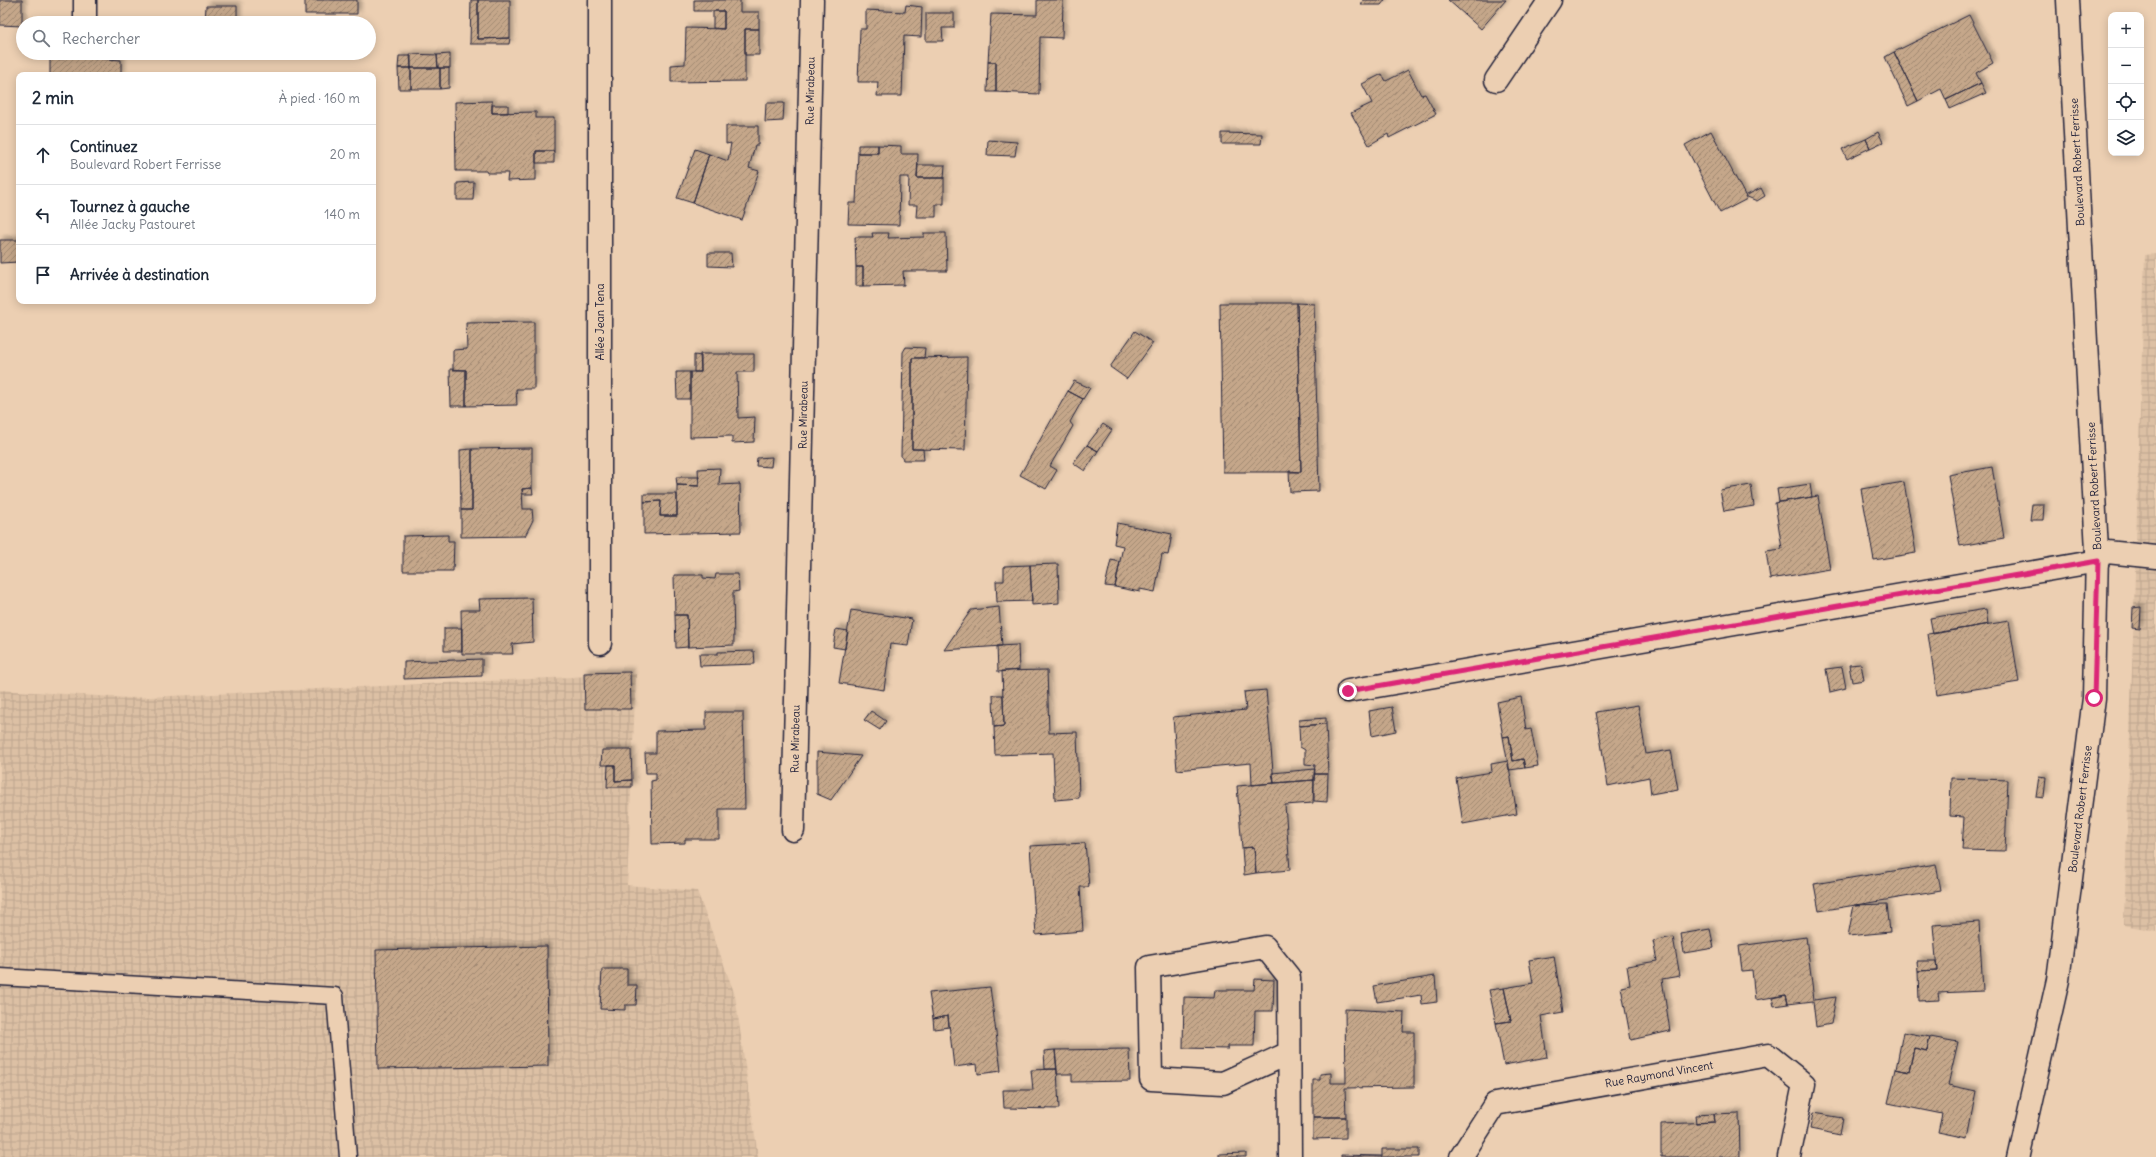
<!DOCTYPE html>
<html lang="fr">
<head>
<meta charset="utf-8">
<style>
  body { margin:0; font-family:Delius,sans-serif; background:#f2f2f3; color:#1f2937 }
  .controls { position:absolute; right:12px; top:12px; display:grid; overflow:hidden; border-radius:8px; box-shadow:0 2px 10px #0003 }
  .controls button { width:36px; height:36px; display:grid; place-items:center; padding:0; border:0; border-bottom:1px solid #e0e1e3; background:#fff; color:#1f2937; font:20px sans-serif }
  .stop { position:absolute; width:12px; height:12px; margin:-9px; border:3px solid #db2777; border-radius:50%; background:#fff }
  .stop.end { background:#db2777; border-color:#fff; box-shadow:0 1px 4px #0008 }
  .list { margin:0; padding:0; list-style:none }
  h2 { display:flex; justify-content:space-between; align-items:center; height:52px; margin:0; padding:0 16px; font-size:17px }
  h2 small { font-size:13px; font-weight:400; color:#747a83 }
  .list li { display:grid; grid-template-columns:26px 1fr auto; gap:12px; align-items:center; box-sizing:border-box; height:60px; padding:0 16px; border-top:1px solid #e0e1e3 }
  .list b { display:block; font-size:15px; white-space:nowrap }
  .list p { margin:0; font-size:13px; white-space:nowrap; color:#747a83 }
  .list em { font-size:13px; font-style:normal; color:#747a83 }
  .icon { flex:none; width:22px; height:22px; fill:none; stroke:currentColor; stroke-width:2; stroke-linecap:round; stroke-linejoin:round }
  .map { position:relative; flex:none; width:2156px; height:1157px; overflow:hidden }
  .search { position:absolute; background:#fff; box-shadow:0 2px 10px #0003; left:16px; top:16px; width:360px; height:44px; display:flex; align-items:center; gap:10px; box-sizing:border-box; padding:0 14px; border-radius:22px; color:#747a83; font-size:15px }
  .panel { position:absolute; background:#fff; box-shadow:0 2px 10px #0003; left:16px; top:72px; width:360px; height:232px; border-radius:8px }
  .map>svg:first-child { display:block }
</style>
</head>
<body>
<div class="map">
<svg width="2156" height="1157" viewBox="0 0 2156 1157">
  <defs>
    <pattern id="industrial-grid" width="8" height="8" patternUnits="userSpaceOnUse"><rect width="8" height="8" fill="#dcc0a4"/><path d="M0 4h8M4 0v8" fill="none" stroke="#bca58e"/></pattern>
    <pattern id="building-hatch" width="6" height="6" patternUnits="userSpaceOnUse"><rect width="6" height="6" fill="#c5a78a"/><path d="M-1 1l2-2M0 6l6-6M5 7l2-2" fill="none" stroke="#a08872"/></pattern>
    <filter id="shadow"><feDropShadow dx="3.5" dy="-3.5" stdDeviation="2" flood-color="#0004"/></filter>
  </defs>
  <rect width="100%" height="100%" fill="#eccfb2"/>
  <filter id="ink" filterUnits="userSpaceOnUse"><feTurbulence type="fractalNoise" baseFrequency=".025" numOctaves="2"/><feDisplacementMap in="SourceGraphic" scale="8" xChannelSelector="R" yChannelSelector="G"/><feConvolveMatrix kernelMatrix="1 2 1 2 8 2 1 2 1" color-interpolation-filters="sRGB"/></filter>
  <g filter="url(#ink)">
    <!-- industrial -->
    <path fill="url(#industrial-grid)" d="M2156 254V931L2124 925 2145 255Z
      M636 674 627 885 697 891 735 995 758 1157H0V690L129 698Z"/>
    <!-- building -->
    <path fill="url(#building-hatch)" stroke="#22223b" filter="url(#shadow)" d="M0 0H22V26L0 25Z
      M305 0H357V14H305Z
      M471 0H478V39L510 38 509 44H470Z
      M478 0H510V38L478 39Z
      M694 0H740V12H759V29H745V81L671 82V65L685 64 686 28 724 29V11H694Z
      M1037 0H1063L1062 38 1040 37 1039 94 996 92V62H988L991 14 1037 15Z
      M1363 0H1385L1381 5H1361Z
      M1448 0H1506L1481 29Z
      M906 5 922 7 921 37 904 36 902 96H877L878 82H858L860 29H866V10L905 12Z
      M206 6H237V23H205Z
      M713 11H724V29L713 28Z
      M926 13H954V28H942L943 41H926Z
      M1969 15 1993 63 1976 73 1981 83 1946 100 1941 89 1918 101 1894 52Z
      M745 29H759V55H745Z
      M1894 52 1918 101 1908 106 1885 57Z
      M410 54 437 55 438 68H411Z
      M450 54V68H438L437 55Z
      M64 56 121 60V75H50V58L64 59Z
      M399 56H411V68H398Z
      M988 62H996V92H987Z
      M398 68H411V89H399Z
      M411 68H440V89H411Z
      M440 68H449V88L440 89Z
      M1408 70 1421 95 1425 94 1436 114 1389 138 1388 134 1369 145 1351 113 1372 103 1362 84 1382 74 1386 81Z
      M1981 83 1986 93 1950 109 1946 100Z
      M492 101V113L536 112V118H554V151H536V180L507 181 508 173H487L486 171H456L455 102Z
      M766 103H784L783 121 765 122Z
      M492 105H508V113H492Z
      M726 126H758V145H755L749 168 759 171 742 220 693 203 709 154 728 161 731 143 726 144Z
      M1711 131 1747 199 1720 213 1685 145Z
      M1878 132 1883 142 1870 148 1866 139Z
      M1222 133 1262 134 1261 144H1222Z
      M1866 139 1870 148 1847 159 1842 149Z
      M988 140 1017 142 1015 156 987 155Z
      M858 145H878V153H858Z
      M878 145 901 146V154H918L917 178H944V204H936V217H916L917 205H908L909 177H900L899 225 848 224 849 203H856L858 153H878Z
      M695 149 709 154 693 203 677 198Z
      M536 151H554V163H536Z
      M918 165H945L944 178H917Z
      M474 182 473 200H457V183Z
      M1761 188 1765 196 1757 201 1745 196Z
      M872 233H889L888 238 924 237V233H946L947 271H903L904 285 863 286V267H856L855 237H873Z
      M0 240H19V262L0 263Z
      M708 253H731L732 267 708 266Z
      M856 267H863V286H856Z
      M1220 303H1297L1301 472H1223Z
      M1297 303 1314 304 1319 491 1290 492 1289 471 1301 472Z
      M534 322V389H516L517 405 466 406V370H453V350L467 349 466 323Z
      M1135 331 1153 343 1127 379 1110 367Z
      M906 347 925 348 924 358H912V449H923L924 460H903L901 456 903 352Z
      M700 354H754V372H737L738 418 755 417 754 442 732 443V436L690 437V372H701Z
      M694 355 701 356V372H694Z
      M967 357 965 450 912 449V358Z
      M450 369 466 370V406H451Z
      M676 372H690V399H677Z
      M1074 381 1090 388 1083 399 1068 391Z
      M1068 391 1083 399 1070 422 1073 426 1050 466 1057 470 1046 489 1020 475Z
      M1103 424 1112 430 1098 451 1087 445Z
      M1087 445 1098 451 1085 471 1073 463Z
      M532 448V488L522 489 523 509H532L533 520 525 536 461 537V510H472V449Z
      M472 449V510H461L460 450Z
      M772 457 771 467 756 466 757 458Z
      M1992 467 2004 538 1960 546 1948 475Z
      M720 468 719 485 740 484 741 532 644 534V502L661 501 660 516H677V485L699 486 698 469Z
      M676 477H699V486L677 485Z
      M1904 482 1916 553 1874 560 1861 489Z
      M1810 484 1812 497 1779 502 1777 489Z
      M1751 485 1754 506 1724 511 1720 490Z
      M532 488 533 494H523L522 489Z
      M644 494H677V516H660L661 501 644 502Z
      M1818 496 1830 569 1770 579 1766 551 1782 549 1775 503Z
      M2032 504H2044L2043 520H2030Z
      M1117 523 1172 534 1168 555 1162 554 1155 592 1140 589V592L1115 587 1123 546 1114 544Z
      M448 535V541H454L453 571H403V536Z
      M1111 560 1120 562 1115 587 1105 586Z
      M1058 564 1059 603 1032 605 1030 565Z
      M1030 565 1032 601 997 602 996 581H1004V566Z
      M716 574H738L739 591 733 592 734 645 688 647 687 615H675L674 575H703V578L715 579Z
      M532 598 533 642 512 644 513 654H462L461 610H480L479 599Z
      M999 607 1002 646 944 650 971 610Z
      M2141 607 2140 629 2132 628 2133 608Z
      M1986 609 1988 624 1933 634 1930 618Z
      M851 610 912 619 908 646 890 644 884 690 839 683Z
      M675 615H687L688 647 676 648Z
      M2009 621 2019 682 1937 695 1928 634Z
      M444 628H462V651H444Z
      M836 629 848 631 845 649 833 647Z
      M1018 645 1019 670 998 672 997 646Z
      M754 651 755 664 700 666 699 654H718V652Z
      M482 659V676L404 679V662Z
      M1861 664 1864 680 1852 682 1849 665Z
      M1842 667 1846 688 1830 692 1826 669Z
      M1047 670 1049 733 1077 732 1079 798 1055 800 1053 753 995 755 994 727 1004 726 1002 671Z
      M630 672 631 709H585L584 673Z
      M1266 690 1274 783 1252 785 1251 763 1177 770 1173 717 1246 710 1244 692Z
      M993 695H1003L1004 726 994 727Z
      M1521 697 1526 730 1531 729 1538 766 1525 768 1523 759 1513 761 1509 736 1503 737 1497 702Z
      M1638 705 1646 754 1671 750 1678 789 1651 794 1649 777 1608 786 1596 712Z
      M1392 707 1396 731 1372 736 1369 711Z
      M871 711 886 721 880 730 864 720Z
      M706 712H743L745 809H719V839H685V843L652 844 651 781 656 780V773H646L645 753H656V731L706 730Z
      M1326 718V724L1299 726V720Z
      M1326 724 1328 774H1314L1315 765 1305 764V750L1300 747 1299 726Z
      M1509 736 1513 761 1523 759 1525 768 1509 770 1503 737Z
      M602 750H631L632 780 615 781V765H601Z
      M817 752 861 756 831 800 817 794Z
      M1508 761 1517 814 1463 824 1456 778 1492 772 1491 764Z
      M608 765H615V781L632 780V787H607Z
      M1315 769 1314 780 1274 783 1272 773Z
      M1314 774H1328L1327 802 1314 801Z
      M2039 776 2046 777 2044 798 2036 797Z
      M1951 778 2008 780 2005 851 1962 850 1964 817 1950 816Z
      M1314 780 1313 803 1285 805 1290 870 1256 873 1254 847 1242 848 1237 786Z
      M1085 843 1089 887H1080L1083 931 1036 935 1030 846Z
      M1254 847 1256 873 1244 875 1242 848Z
      M1936 864 1941 891 1819 911 1814 884Z
      M1887 904 1890 932 1848 936 1854 905Z
      M1979 922 1983 991 1938 993 1939 1000 1919 1001 1918 971 1937 970 1933 925Z
      M1710 929 1714 948 1684 953 1681 934Z
      M1673 937 1680 976 1662 979 1670 1031 1631 1040 1621 987 1630 985 1627 966 1657 961 1653 941Z
      M1806 937 1814 1000 1836 997 1831 1024 1816 1027 1813 1001 1788 1004 1786 995 1755 1000 1752 970 1742 971 1739 946Z
      M547 946 548 1066 378 1069 376 950Z
      M1554 956 1563 1012 1541 1016 1547 1057 1504 1065 1496 1023 1511 1021 1504 988 1533 983 1529 960Z
      M1917 961H1936L1937 970 1918 971Z
      M602 969H627V985H637L636 1005H625V1010L600 1009Z
      M1435 976 1437 1002 1422 1004 1421 995 1377 1002 1374 986Z
      M1255 979 1274 980 1273 1011H1255L1254 1046H1228V1049L1183 1048 1184 997 1214 998 1215 990H1254Z
      M990 987 1001 1071 978 1074 977 1064 954 1067 948 1016 933 1019 929 993Z
      M1504 988 1511 1021 1496 1023 1489 990Z
      M1786 995 1788 1004 1774 1006 1772 998Z
      M1345 1009 1404 1012 1403 1032H1414V1087L1345 1088 1346 1117H1313V1080H1320V1074L1331 1073V1083H1346Z
      M948 1016 949 1027 934 1029 933 1019Z
      M1903 1032 1930 1037 1927 1051 1914 1048 1909 1072 1896 1069Z
      M1930 1037 1958 1042 1948 1085 1976 1091 1967 1138 1938 1132 1942 1114 1888 1103 1896 1069 1909 1072 1914 1048 1927 1051Z
      M1129 1049 1130 1081 1072 1082V1074H1057L1055 1050Z
      M1055 1050 1057 1069H1045L1044 1051Z
      M1057 1069 1059 1109 1004 1108 1003 1090H1033L1031 1070Z
      M1739 1113 1740 1157H1661V1124L1715 1122 1714 1114Z
      M1813 1113 1843 1118 1840 1135 1810 1129Z
      M1714 1114 1715 1122 1696 1123 1695 1115Z
      M1313 1117H1346V1138L1313 1139Z
      M1382 1149H1419V1157H1341V1155L1382 1156Z
      M1246 1153V1157H1219V1154Z"/>
    <g fill="none" stroke-linecap="round" stroke-linejoin="round">
      <!-- lane casing -->
      <g stroke="#22223b" stroke-width="19">
        <path id="lane" d="M0 977 335 996 348 1157"/>
      </g>
      <!-- street casing -->
      <g stroke="#22223b" stroke-width="25">
        <path id="street" d="M600 0V643
          M85 18V0
          M1496 80 1550 0
          M2097 551 2156 557
          M1348 691 2098 561
          M793 830 812 0
          M1289 1053 1223 1083 1151 1079 1149 967 1265 947 1289 977 1290 1157
          M1461 1157 1495 1104 1768 1055 1804 1084 1789 1157"/>
      </g>
      <!-- secondary casing -->
      <g stroke="#22223b" stroke-width="25">
        <path id="secondary" d="M2018 1157 2058 980 2094 698 2097 551 2068 0"/>
      </g>
      <!-- lane -->
      <use href="#lane" stroke="#eccfb2" stroke-width="16"/>
      <!-- street -->
      <use href="#street" stroke="#eccfb2" stroke-width="22"/>
      <!-- secondary -->
      <use href="#secondary" stroke="#eccfb2" stroke-width="22"/>
    </g>
  </g>
  <g fill="none" stroke-linecap="round" stroke-linejoin="round" filter="url(#ink)">
    <!-- route -->
    <path stroke="#db2777" stroke-width="5" d="M1348 691 2098 561 2094 698"/>
  </g>
  <g text-anchor="middle" dominant-baseline="central" stroke-width="3.5" stroke-linejoin="round" paint-order="stroke">
    <!-- street labels -->
    <g font-size="11" fill="#22223b" stroke="#eccfb2">
      <text transform="translate(810 91) rotate(-89)">Rue Mirabeau</text>
      <text transform="translate(2077 162) rotate(-93)">Boulevard Robert Ferrisse</text>
      <text transform="translate(600 322) rotate(-90)">Allée Jean Tena</text>
      <text transform="translate(803 415) rotate(-89)">Rue Mirabeau</text>
      <text transform="translate(2094 486) rotate(-93)">Boulevard Robert Ferrisse</text>
      <text transform="translate(795 739) rotate(-89)">Rue Mirabeau</text>
      <text transform="translate(2080 809) rotate(-83)">Boulevard Robert Ferrisse</text>
      <text transform="translate(1659 1074) rotate(-10)">Rue Raymond Vincent</text>
    </g>
  </g>
</svg>
<div class="controls">
<button>+</button>
<button>−</button>
<button><svg class="icon" aria-label="locate" viewBox="0 0 24 24"><circle cx="12" cy="12" r="6"/><path d="M12 2v4M12 18v4M2 12h4M18 12h4"/></svg></button>
<button><svg class="icon" aria-label="layers" viewBox="0 0 24 24"><path d="M12 4l9 5-9 5-9-5zM3 14l9 5 9-5"/></svg></button>
</div>
<div class="stop" style="left:2094px;top:698px"></div>
<div class="stop end" style="left:1348px;top:691px"></div>
<div class="search"><svg class="icon" aria-label="search" viewBox="0 0 24 24"><circle cx="10" cy="10" r="6"/><path d="M15 15l6 6"/></svg>Rechercher</div>
<section class="panel">
<h2>2 min<small>À pied · 160 m</small></h2>
<ul class="list">
<li><svg class="icon" aria-label="ahead" viewBox="0 0 24 24"><path d="M12 20V5M6 11l6-6 6 6"/></svg><div><b>Continuez</b><p>Boulevard Robert Ferrisse</p></div><em>20 m</em></li>
<li><svg class="icon" aria-label="left" viewBox="0 0 24 24"><path d="M17 20v-9H6M10 6l-5 5 5 5"/></svg><div><b>Tournez à gauche</b><p>Allée Jacky Pastouret</p></div><em>140 m</em></li>
<li><svg class="icon" aria-label="arrive" viewBox="0 0 24 24"><path d="M6 21V4h12l-3 4 3 4H6"/></svg><div><b>Arrivée à destination</b></div></li>
</ul>
</section>
</div>
</body>
</html>
